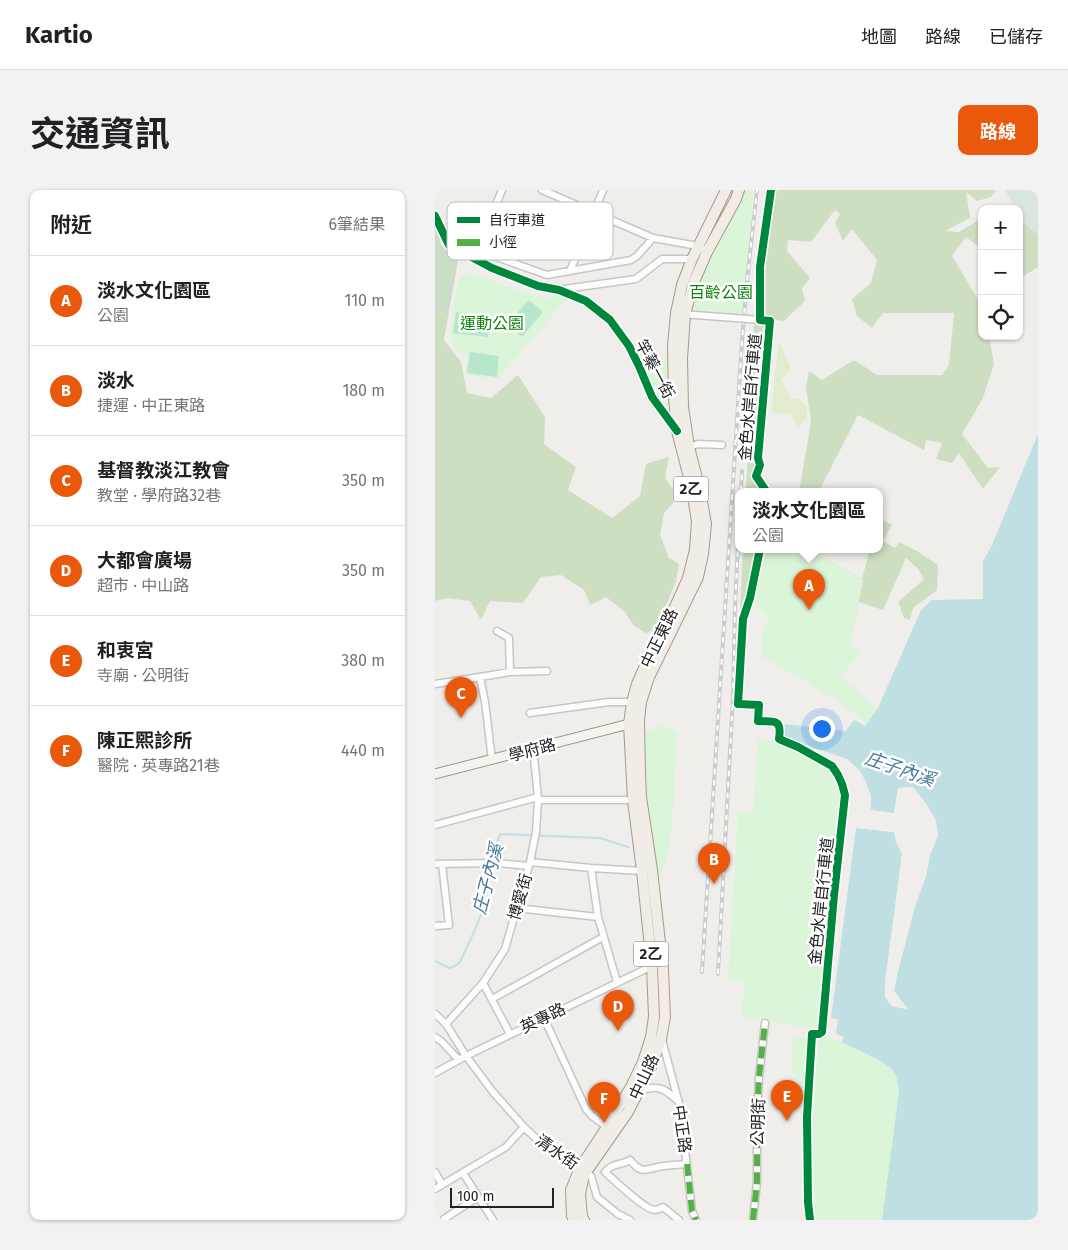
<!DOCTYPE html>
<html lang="zh-TW">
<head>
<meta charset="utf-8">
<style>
  body { margin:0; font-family:"Fira Sans","Noto Sans TC",sans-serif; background:#f2f2f2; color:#202124 }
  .controls { position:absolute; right:15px; top:15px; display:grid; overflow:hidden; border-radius:10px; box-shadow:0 1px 4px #0004 }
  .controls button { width:45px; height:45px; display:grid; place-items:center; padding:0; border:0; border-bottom:1px solid #e0e0e0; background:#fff; color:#202124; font:25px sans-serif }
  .scale { position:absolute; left:15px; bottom:12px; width:104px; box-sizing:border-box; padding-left:5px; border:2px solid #222; border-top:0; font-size:14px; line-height:18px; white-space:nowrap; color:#222; -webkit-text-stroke:4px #fff; paint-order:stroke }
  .you { position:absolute; left:386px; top:538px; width:18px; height:18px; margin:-12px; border:4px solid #fff; border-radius:50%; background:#1a73e8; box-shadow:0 0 0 8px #1a73e833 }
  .badge { display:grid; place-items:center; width:32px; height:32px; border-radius:50%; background:#ea580c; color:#fff; font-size:16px; font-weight:700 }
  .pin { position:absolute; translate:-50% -41px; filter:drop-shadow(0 1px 2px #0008) }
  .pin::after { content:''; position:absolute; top:26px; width:18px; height:15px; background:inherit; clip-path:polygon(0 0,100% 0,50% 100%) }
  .popup { position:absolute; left:300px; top:298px; width:148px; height:65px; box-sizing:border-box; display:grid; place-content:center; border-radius:10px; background:#fff; filter:drop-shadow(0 1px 4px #0005); font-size:16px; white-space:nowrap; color:#757577 }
  .popup b { font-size:19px; color:#202124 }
  .popup::after { content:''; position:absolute; left:50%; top:100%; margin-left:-10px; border:10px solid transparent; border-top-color:#fff }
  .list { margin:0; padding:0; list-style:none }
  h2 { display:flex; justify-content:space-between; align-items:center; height:65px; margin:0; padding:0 20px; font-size:21px }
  h2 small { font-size:16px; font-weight:400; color:#757577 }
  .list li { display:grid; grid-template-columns:32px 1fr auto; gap:15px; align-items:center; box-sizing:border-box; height:90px; padding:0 20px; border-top:1px solid #e0e0e0 }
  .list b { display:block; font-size:19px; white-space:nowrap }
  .list p { margin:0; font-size:16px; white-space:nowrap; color:#757577 }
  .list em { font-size:16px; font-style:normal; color:#757577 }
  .icon { flex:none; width:28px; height:28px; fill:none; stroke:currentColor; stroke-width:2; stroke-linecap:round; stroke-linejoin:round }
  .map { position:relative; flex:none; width:603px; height:1030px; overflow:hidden; border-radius:10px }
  header { display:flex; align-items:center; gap:30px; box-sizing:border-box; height:70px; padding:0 25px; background:#fff; border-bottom:1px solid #e0e0e0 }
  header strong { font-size:24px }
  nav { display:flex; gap:28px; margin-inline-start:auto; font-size:18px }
  .intro { display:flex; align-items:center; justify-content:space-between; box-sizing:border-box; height:120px; padding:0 30px }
  h1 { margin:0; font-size:35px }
  .button { padding:12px 22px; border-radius:10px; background:#ea580c; color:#fff; font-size:18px; font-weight:700 }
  main { display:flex; gap:30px; padding:0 30px }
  aside { flex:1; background:#fff; border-radius:10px; box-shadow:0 1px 4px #0004 }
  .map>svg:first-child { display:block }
</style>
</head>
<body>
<header>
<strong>Kartio</strong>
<nav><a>地圖</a><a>路線</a><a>已儲存</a></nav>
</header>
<div class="intro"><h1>交通資訊</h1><a class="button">路線</a></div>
<main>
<aside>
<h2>附近<small>6筆結果</small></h2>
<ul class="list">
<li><span class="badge">A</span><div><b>淡水文化園區</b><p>公園</p></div><em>110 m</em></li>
<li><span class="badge">B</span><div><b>淡水</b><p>捷運 · 中正東路</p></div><em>180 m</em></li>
<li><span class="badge">C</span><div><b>基督教淡江教會</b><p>教堂 · 學府路32巷</p></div><em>350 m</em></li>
<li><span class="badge">D</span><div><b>大都會廣場</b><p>超市 · 中山路</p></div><em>350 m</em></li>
<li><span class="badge">E</span><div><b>和衷宮</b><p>寺廟 · 公明街</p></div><em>380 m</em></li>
<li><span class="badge">F</span><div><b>陳正煕診所</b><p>醫院 · 英專路21巷</p></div><em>440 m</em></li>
</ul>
</aside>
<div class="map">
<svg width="603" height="1030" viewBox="0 0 603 1030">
  <rect width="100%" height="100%" fill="#f0eeeb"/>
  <!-- grass -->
  <path fill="#e0eccb" d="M344 151 356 179 346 190 356 210 362 208 372 216V228L362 237 357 224 337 223 340 183Z"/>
  <!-- forest -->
  <path fill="#cedec1" d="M338 0H561L556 7 542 11 531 2 535 28 510 41 524 42 547 28V59L531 47 517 66 547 116V146H554L559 174 548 208 527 244 553 278 565 277 548 299 524 263 517 273 501 269 507 253 491 250 489 260 423 225 384 301H364L376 232 371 196 374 181 387 190 419 170 442 185H507L514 175 519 123H448L437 138 422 126 417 109 436 93 442 70 417 39 408 51 400 33 405 24 400 20 376 52 353 50 352 61 375 88 367 98 370 111 349 131 324 128 326 76Z
    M584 27 586 31 603 44V77L589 86 584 78Z
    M14 120 9 150 26 172 32 203 56 208 83 185 110 227 109 254 141 277 133 300 177 328 205 306 211 274 234 267 230 288 239 301 240 311 229 323 225 345 234 368 244 374 241 391 231 416 228 417 221 439 211 443 199 436 190 422 171 407 155 415 149 400 126 385 106 387 88 413 55 411 46 430 35 411 12 408 0 411V126Z
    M319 134 328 135 317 273 324 276 332 301H311Z
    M448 330 457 335 448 351 460 358 464 352 482 361 503 375 502 400 478 418 475 430 469 428 463 412 489 389 483 379 471 368 448 420 424 412 419 438 319 414 332 359H378L381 364 427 389 435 359H444V338Z
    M308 359H327L318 398 305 420Z"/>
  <!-- wetland -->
  <path fill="#d9e6dd" d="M570 0H603V44L586 31 584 27V19H581Z"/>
  <!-- cemetery -->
  <path fill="#cadbc8" d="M0 34 2 37 6 55 24 66 14 120 0 126Z"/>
  <!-- park -->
  <path fill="#dbf5d8" d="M310 0H318L315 49 307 127 257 123C259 112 261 100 265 90 279 59 299 32 310 0Z
    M34 83 100 106C110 108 113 110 120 103L134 106 63 189 30 185 33 165C23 164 18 157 15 147L23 91 26 87Z
    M206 168H232L234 225C224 213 203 183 206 168Z
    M332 359H378L381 364 428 390 416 454 424 464 405 487 443 519 431 533 394 504 391 507 374 493 327 466 326 445 334 428 319 414Z
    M226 536C233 537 238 537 242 544L237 636 234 658 225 688 223 689H222L219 684 212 612 209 547C213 540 218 538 226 536Z
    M323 549 347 552 398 578 403 586 407 597 409 611 394 736 386 839 307 828 309 791 293 790 302 641V622L318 623Z
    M357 846 372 848 370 910 365 909V896L357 880Z
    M384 846C392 848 400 850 407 852 419 857 453 872 459 882 463 888 463 895 464 902L447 1030H380L378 1013V926Z"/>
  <!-- pitch -->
  <path fill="#b7e6cd" d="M94 110 108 122 87 147 72 134Z
    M21 122 55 126 53 147 18 143Z
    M35 162 64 166 62 187 32 183Z"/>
  <!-- water -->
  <path fill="#bfdfe2" d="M603 244V1030H447L464 902C463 895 463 888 459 882 452 871 420 859 407 852L409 847 401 844 403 829 396 828 421 638 459 642 461 651 467 664 450 793V807L457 816 472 819 459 801 462 785 480 716 491 686 495 665 503 645 501 631 492 615 478 597 463 599 459 624 436 620V606L431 592 425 581 412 569 348 547 349 534 411 541 419 530 430 536 443 518 486 420 497 410 548 409V371L557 355Z"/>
  <!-- pier -->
  <path fill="#f0eeeb" d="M425 581 436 606V620L459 623 463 598 470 597H478L492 615 501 631 503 645 495 665 491 686 480 716 462 785 459 801 473 819 457 816 450 807V793L467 664 461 651 459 642 421 638V635L461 640 463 650 469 663 453 793V806L459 813 467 815 457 800 460 785 478 715 488 685 492 664 500 645 499 632 490 616 477 599 465 600 461 626 435 622 433 620V607L425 586Z"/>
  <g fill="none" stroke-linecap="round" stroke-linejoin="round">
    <!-- stream -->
    <path stroke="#bfdfe2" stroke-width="2" d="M0 771 14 778 20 776 25 772C33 754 44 734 49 715 52 702 54 690 58 677 60 668 60 650 66 644L165 648 193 657"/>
    <!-- street casing -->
    <g stroke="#c7c6c5" stroke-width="9">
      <path id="street" d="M67 0 42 60 112 85 196 70 202 66 218 48
        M107 0 218 48 263 56 272 62
        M0 26 14 55 57 78 103 96 124 100 151 111 175 130 194 156 204 176 217 207 241 240
        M135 81 168 0
        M129 99 201 89 227 69H257
        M247 124 300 128
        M254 257 263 254 287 255
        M62 441 74 448 75 482
        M0 494 45 487
        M95 523 174 512H200
        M57 570 50 512 45 487 75 482 112 481
        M103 610H198
        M0 635 103 607
        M95 672 156 678 207 681
        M0 674 62 673 94 676
        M81 718 163 727 156 678
        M163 727 182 792
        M0 736 14 735 7 674
        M48 793 75 844
        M57 809 168 747
        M0 824 11 834 31 866 58 902 89 937 111 958 156 986 162 1007 183 1024 195 1030
        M109 828 151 919 157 926 172 937
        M11 834 48 793 70 759 95 672 101 642 103 610 101 586 98 560
        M0 847 6 851 24 870
        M227 850 245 917 257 1021 261 1030
        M0 883 31 866 217 776
        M205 898C211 901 215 897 221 898 230 898 237 906 243 911
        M0 982 7 995
        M28 983 58 1030
        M0 999 71 957 89 937
        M9 1029 43 1007
        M244 1030 228 1017C226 1018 223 1020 220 1020 210 1020 179 990 170 982 178 972 186 976 195 970 207 984 208 980 223 977 232 975 242 975 252 974
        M318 1030 322 992V926L324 887 330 833"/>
    </g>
    <!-- secondary casing -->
    <g stroke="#9b9a82" stroke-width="11">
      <path id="secondary" d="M0 584 194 534"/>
    </g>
    <!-- primary casing -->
    <g stroke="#a79986" stroke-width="12">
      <path id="primary" d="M139 1030 137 1026 136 1000 145 978 172 937 197 895 208 872 216 847 219 827 217 776 207 681 198 610 194 534 197 512 202 494 214 467 239 419 253 388 260 360 262 331 256 295 242 241 239 207 238 156 241 123 247 95 257 69 291 0
        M149 1030 147 1027 145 1004 149 985 193 922 217 875 226 849 230 827 228 780 217 680 206 607 205 583 204 530 206 512 214 487 263 387 268 364 271 334 265 300 254 257 248 217 247 169 250 124 259 92 272 62 301 9 304 0"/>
    </g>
    <!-- street -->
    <use href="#street" stroke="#fdfcfc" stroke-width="6"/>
    <!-- secondary -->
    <use href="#secondary" stroke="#f4f3ed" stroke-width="9"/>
    <!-- primary -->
    <use href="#primary" stroke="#f2ece7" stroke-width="10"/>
    <!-- rail casing -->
    <g stroke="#ccc" stroke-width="4">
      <path id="rail" d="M306 301 307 281
        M267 782 307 151 312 91 322 0
        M283 784 298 506 300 417 304 333"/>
    </g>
    <!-- rail -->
    <use href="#rail" stroke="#fff" stroke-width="2" stroke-dasharray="5.5" stroke-linecap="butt"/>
    <!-- street-bridge casing -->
    <g stroke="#c7c6c5" stroke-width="9" stroke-linecap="butt">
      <path id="street-bridge" d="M300 128 325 130"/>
    </g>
    <!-- street-bridge -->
    <use href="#street-bridge" stroke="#fdfcfc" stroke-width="6"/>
    <!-- quiet -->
    <path stroke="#55b145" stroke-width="6" stroke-dasharray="12 6" stroke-linecap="butt" d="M252 974 257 1021 261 1030
      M318 1030 322 992V926L324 887 330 833"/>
    <!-- cycleway casing -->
    <g stroke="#fff" stroke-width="11">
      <path id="cycleway" d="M0 26 14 55 57 78 103 96 124 100 151 111 175 130 194 156 204 176 217 207 242 241
        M331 301 321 286 325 275 323 268 335 131 325 130V77L336 0
        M325 359 315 408 308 429 303 514 324 515 323 531C340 532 347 528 344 549L363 557 397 576 403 585 407 594 410 605 399 705 387 842 384 844H377L372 927 373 1012 375 1030"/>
    </g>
    <!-- cycleway -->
    <use href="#cycleway" stroke="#00873e" stroke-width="8"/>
  </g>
  <g text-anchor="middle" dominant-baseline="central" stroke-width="5" stroke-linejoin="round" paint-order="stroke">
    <!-- shield labels -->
    <g fill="#fff" stroke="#646464" stroke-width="1">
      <rect x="238.5" y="286.5" width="35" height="25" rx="4"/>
      <rect x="198.5" y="751.5" width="35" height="25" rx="4"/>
    </g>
    <g font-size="15" font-weight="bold" fill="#222">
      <text x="256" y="299">2乙</text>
      <text x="216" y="764">2乙</text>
    </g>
    <!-- park labels -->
    <g font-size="16" fill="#0f830d" stroke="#fff">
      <text x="286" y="102">百齡公園</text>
      <text x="57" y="133">運動公園</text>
    </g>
    <!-- street labels -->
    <g font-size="16" fill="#222" stroke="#fff">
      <text transform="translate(220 179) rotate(62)">竿蓁一街</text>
      <text transform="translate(315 207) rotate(-85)">金色水岸自行車道</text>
      <text transform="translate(224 448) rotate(-64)">中正東路</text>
      <text transform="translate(97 560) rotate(-15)">學府路</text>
      <text transform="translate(85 707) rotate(-74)">博愛街</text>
      <text transform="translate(386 711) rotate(-84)">金色水岸自行車道</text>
      <text transform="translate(108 828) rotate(-26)">英專路</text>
      <text transform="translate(209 887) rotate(-65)">中山路</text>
      <text transform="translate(323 932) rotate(-88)">公明街</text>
      <text transform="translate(247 939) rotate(82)">中正路</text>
      <text transform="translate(122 962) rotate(35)">清水街</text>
    </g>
    <!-- water labels -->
    <g font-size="18" font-style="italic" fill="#44789a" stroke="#fff">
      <text transform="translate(465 579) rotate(19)">庄子內溪</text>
      <text transform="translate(53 689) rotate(-75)">庄子內溪</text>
    </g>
  </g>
  <!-- legend -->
  <rect x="12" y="12" width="166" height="58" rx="8" fill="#fff" stroke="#bdbdbd" stroke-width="1"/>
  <rect x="22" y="27" width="23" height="6" fill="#00873e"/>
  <rect x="22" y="49" width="23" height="7" fill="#55b145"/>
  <g font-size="14" fill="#222">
    <text x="54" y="35">自行車道</text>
    <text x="54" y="57">小徑</text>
  </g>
</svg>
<div class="controls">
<button>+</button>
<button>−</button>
<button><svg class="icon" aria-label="locate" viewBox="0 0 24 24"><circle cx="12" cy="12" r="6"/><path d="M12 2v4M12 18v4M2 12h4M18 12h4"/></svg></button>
</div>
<div class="scale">100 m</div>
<div class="you"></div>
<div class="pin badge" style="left:374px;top:420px">A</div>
<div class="popup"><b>淡水文化園區</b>公園</div>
<div class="pin badge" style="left:279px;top:694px">B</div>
<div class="pin badge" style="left:26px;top:528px">C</div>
<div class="pin badge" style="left:183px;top:841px">D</div>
<div class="pin badge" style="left:352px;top:931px">E</div>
<div class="pin badge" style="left:169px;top:933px">F</div>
</div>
</main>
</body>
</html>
